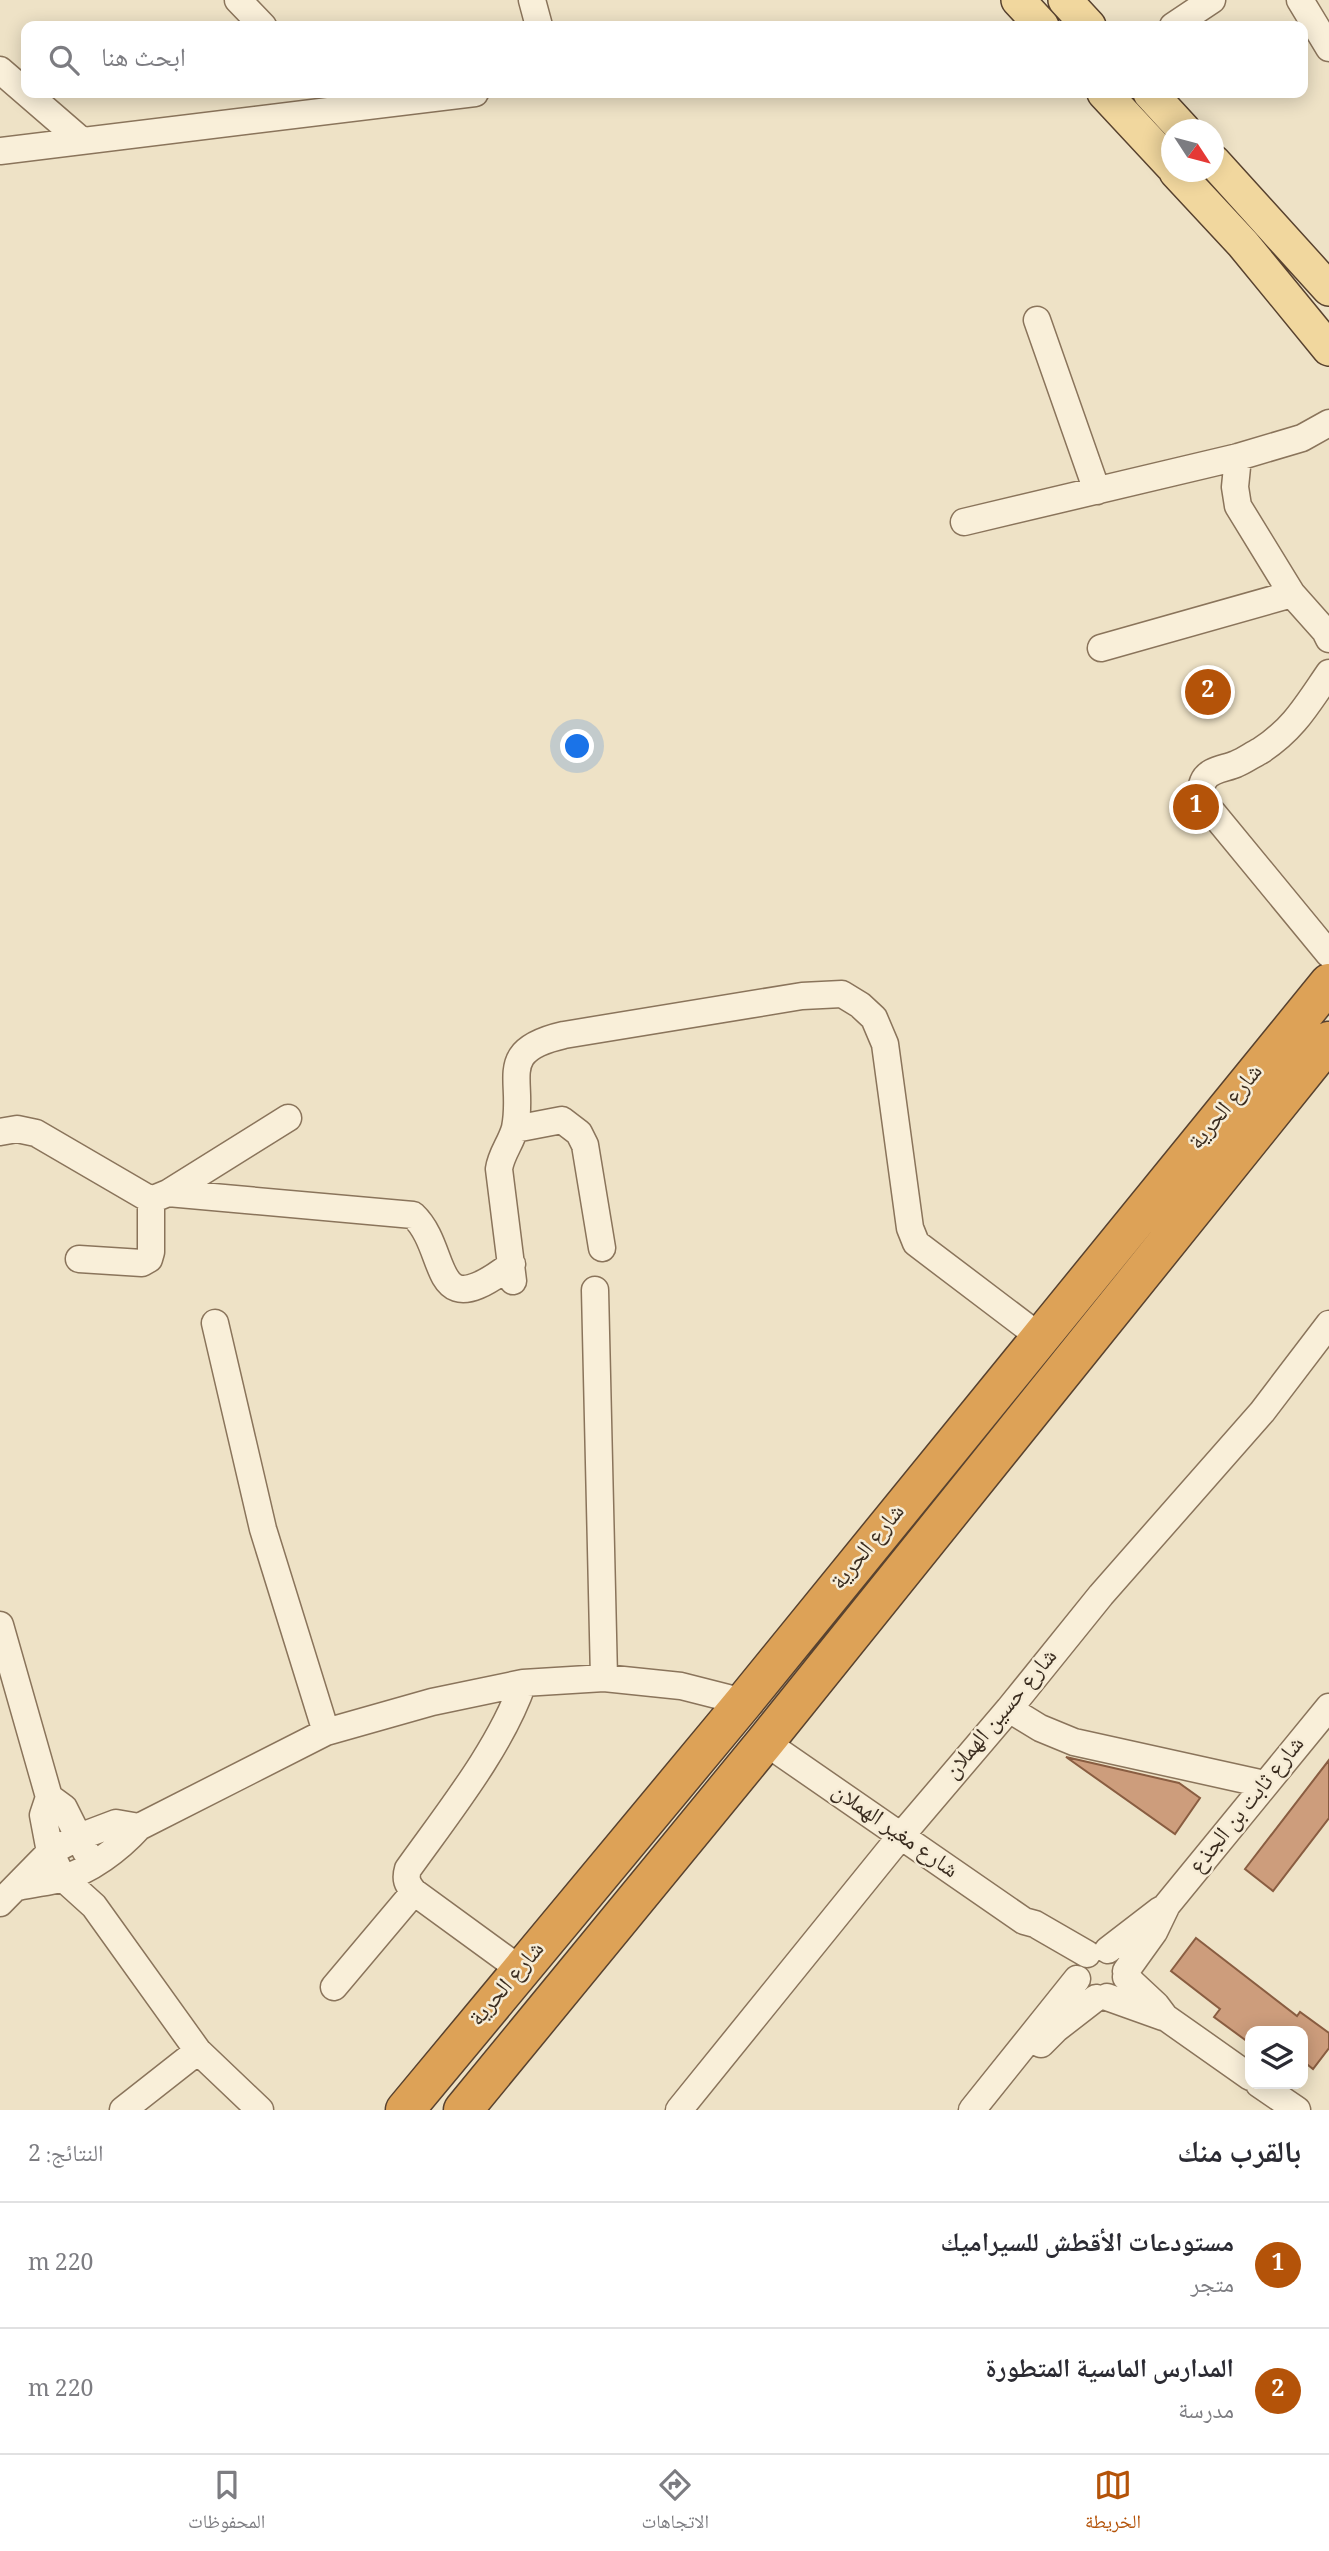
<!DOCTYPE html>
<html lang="ar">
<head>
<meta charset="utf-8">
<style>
  body { margin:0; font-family:Georgia,"Noto Naskh Arabic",serif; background:#f2f2f3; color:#2b2b33; direction:rtl }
  .controls { position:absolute; right:21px; bottom:21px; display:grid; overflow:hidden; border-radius:14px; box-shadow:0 4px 18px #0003 }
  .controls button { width:63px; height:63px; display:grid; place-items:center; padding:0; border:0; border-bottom:2px solid #e1e1e2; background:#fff; color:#2b2b33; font:35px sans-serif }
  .compass { position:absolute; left:1161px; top:119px; width:63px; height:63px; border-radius:50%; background:#fff; box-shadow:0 4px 18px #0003; rotate:126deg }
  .you { position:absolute; left:578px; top:747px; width:24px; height:24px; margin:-18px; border:5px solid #fff; border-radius:50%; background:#1a73e8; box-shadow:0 0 0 10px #1a73e833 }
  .badge { display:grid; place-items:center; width:46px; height:46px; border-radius:50%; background:#b45309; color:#fff; font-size:23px; font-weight:700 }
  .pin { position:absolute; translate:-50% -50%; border:4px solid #fff; box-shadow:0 2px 7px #0006 }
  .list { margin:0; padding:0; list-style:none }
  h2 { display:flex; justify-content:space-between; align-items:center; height:91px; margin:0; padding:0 28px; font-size:30px }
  h2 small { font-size:23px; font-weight:400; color:#7c7c81 }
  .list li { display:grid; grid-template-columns:46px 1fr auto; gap:21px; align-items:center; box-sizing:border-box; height:126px; padding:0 28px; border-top:2px solid #e1e1e2 }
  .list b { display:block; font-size:26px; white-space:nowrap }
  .list p { margin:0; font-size:23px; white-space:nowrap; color:#7c7c81 }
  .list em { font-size:23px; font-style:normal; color:#7c7c81 }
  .icon { flex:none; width:38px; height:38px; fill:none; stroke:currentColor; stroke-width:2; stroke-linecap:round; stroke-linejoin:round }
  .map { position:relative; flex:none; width:1329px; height:2110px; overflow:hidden; direction:ltr }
  .search { position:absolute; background:#fff; box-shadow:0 4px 18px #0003; left:21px; right:21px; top:21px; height:77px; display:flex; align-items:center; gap:18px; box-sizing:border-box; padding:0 24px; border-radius:14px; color:#7c7c81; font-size:26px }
  .sheet { height:343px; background:#fff }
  nav { display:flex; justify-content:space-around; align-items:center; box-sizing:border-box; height:98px; border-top:2px solid #e1e1e2; background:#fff; font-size:19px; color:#7c7c81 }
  nav a { display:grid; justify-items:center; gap:4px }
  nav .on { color:#b45309 }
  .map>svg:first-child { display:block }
</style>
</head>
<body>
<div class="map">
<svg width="1329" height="2110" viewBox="0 0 1329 2110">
  <rect width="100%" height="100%" fill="#eee2c6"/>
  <!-- building -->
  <path fill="#cd9d7c" stroke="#895d41" stroke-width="2" d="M1066 1757 1179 1783 1200 1798 1175 1834Z
    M1329 1760V1818L1273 1891 1245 1869Z
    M1196 1938 1297 2016 1300 2012 1329 2033V2048L1313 2069 1303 2061V2031H1250L1248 2042 1214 2017 1220 2009 1171 1971Z"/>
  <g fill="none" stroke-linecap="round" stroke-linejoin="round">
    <!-- minor casing -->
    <g stroke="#8a745b" stroke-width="29">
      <path id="minor" d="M238 0 263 26
        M532 0 539 26
        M1300 0 1329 48
        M1173 26 1212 0
        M0 70 82 141
        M0 151 475 93
        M1037 320 1097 491
        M1238 457 1235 487 1238 506 1292 594 1325 631 1329 639
        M964 522 1238 457 1302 438 1329 423
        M1101 648 1292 594
        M1329 673C1307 705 1293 730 1260 751 1252 755 1244 761 1236 764 1225 769 1208 769 1203 782 1199 791 1203 800 1208 807L1329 954
        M515 1129 562 1120 579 1133 585 1145 602 1248
        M0 1132 17 1129 36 1133 151 1200 168 1193 288 1118
        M168 1193 413 1215C451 1251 428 1329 512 1264
        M79 1259 142 1263 149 1259 151 1252V1200
        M513 1281 499 1169C501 1154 511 1143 515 1128 525 1079 494 1051 564 1035L802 996 842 994 860 1005 874 1018 885 1044 910 1228 916 1243 1040 1337
        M595 1290 604 1678
        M215 1323 263 1529 326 1732
        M0 1625 49 1797 43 1815 50 1852 63 1878 94 1906 198 2051 260 2110
        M1009 1709 1040 1728 1074 1742 1264 1784
        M765 1742 1024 1921 1035 1924 1087 1954
        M49 1797 64 1808 86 1852
        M18 1887C32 1884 47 1882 61 1879 90 1871 119 1849 139 1827L326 1732 432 1702 523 1683 604 1678 681 1686 744 1702
        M414 1892C407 1884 405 1879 408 1869 448 1813 501 1747 523 1683
        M0 1903 50 1852 79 1837 116 1823 139 1827
        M1108 1950 1160 1910
        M1126 1971 1154 1932 1167 1905 1329 1707
        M1126 1977 1156 2005 1165 2017 1250 2077
        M334 1987 414 1892 521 1970
        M1107 1997 1163 2017
        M1041 2044 1056 2029 1096 1998
        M1259 2084 1297 2110
        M123 2110 198 2051
        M679 2110 900 1837 1009 1709 1101 1595 1262 1412 1329 1324
        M972 2110 1077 1979"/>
    </g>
    <!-- major casing -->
    <g stroke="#58422f" stroke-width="36">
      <path id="major" d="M1018 0 1042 26
        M1065 0 1089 26
        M1104 93 1172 166
        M1150 93 1184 130
        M1214 162 1329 289
        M1176 172 1243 244 1329 349"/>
    </g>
    <!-- highway casing -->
    <g stroke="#58422f" stroke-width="41">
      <path id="highway" d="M405 2110 744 1702 1329 983
        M463 2110 765 1742 1329 1041"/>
    </g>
    <!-- minor -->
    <use href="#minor" stroke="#f9efd9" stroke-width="26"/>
    <!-- major -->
    <use href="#major" stroke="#f1d79e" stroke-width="33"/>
    <!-- highway -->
    <use href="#highway" stroke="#dda257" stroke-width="38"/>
  </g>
  <g text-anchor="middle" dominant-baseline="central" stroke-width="5" stroke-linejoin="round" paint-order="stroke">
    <!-- street labels -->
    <g font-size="23" fill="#3a2c1f" stroke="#f6ecd6">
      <text transform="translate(1227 1108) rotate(-51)">شارع الحرية</text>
      <text transform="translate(869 1548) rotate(-51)">شارع الحرية</text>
      <text transform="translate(1002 1715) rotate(-50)">شارع حسين الهملان</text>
      <text transform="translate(1248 1806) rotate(-51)">شارع ثابت بن الجذع</text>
      <text transform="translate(894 1832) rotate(35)">شارع مغير الهملان</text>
      <text transform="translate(508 1985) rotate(-50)">شارع الحرية</text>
    </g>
  </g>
</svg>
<div class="controls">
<button><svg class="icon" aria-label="layers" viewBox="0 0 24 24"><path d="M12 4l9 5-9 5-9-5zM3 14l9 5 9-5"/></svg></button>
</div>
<svg class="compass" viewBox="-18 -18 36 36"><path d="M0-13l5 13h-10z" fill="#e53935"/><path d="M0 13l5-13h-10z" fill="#7c7c81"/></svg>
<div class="you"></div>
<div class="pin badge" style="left:1196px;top:807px">1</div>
<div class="pin badge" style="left:1208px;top:692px">2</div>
<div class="search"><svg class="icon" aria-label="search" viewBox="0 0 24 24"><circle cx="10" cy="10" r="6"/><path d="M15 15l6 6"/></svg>ابحث هنا</div>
</div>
<section class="sheet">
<h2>بالقرب منك<small>النتائج: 2</small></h2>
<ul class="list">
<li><span class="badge">1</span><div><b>مستودعات الأقطش للسيراميك</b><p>متجر</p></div><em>220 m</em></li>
<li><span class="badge">2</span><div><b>المدارس الماسية المتطورة</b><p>مدرسة</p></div><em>220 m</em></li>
</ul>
</section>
<nav>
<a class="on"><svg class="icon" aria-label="map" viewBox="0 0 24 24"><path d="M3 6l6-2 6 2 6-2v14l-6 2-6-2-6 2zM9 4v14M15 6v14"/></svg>الخريطة</a>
<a><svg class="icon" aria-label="directions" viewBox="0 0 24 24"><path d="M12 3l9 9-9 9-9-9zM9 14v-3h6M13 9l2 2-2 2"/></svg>الاتجاهات</a>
<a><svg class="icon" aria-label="saved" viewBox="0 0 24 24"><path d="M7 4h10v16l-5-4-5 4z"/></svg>المحفوظات</a>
</nav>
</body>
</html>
